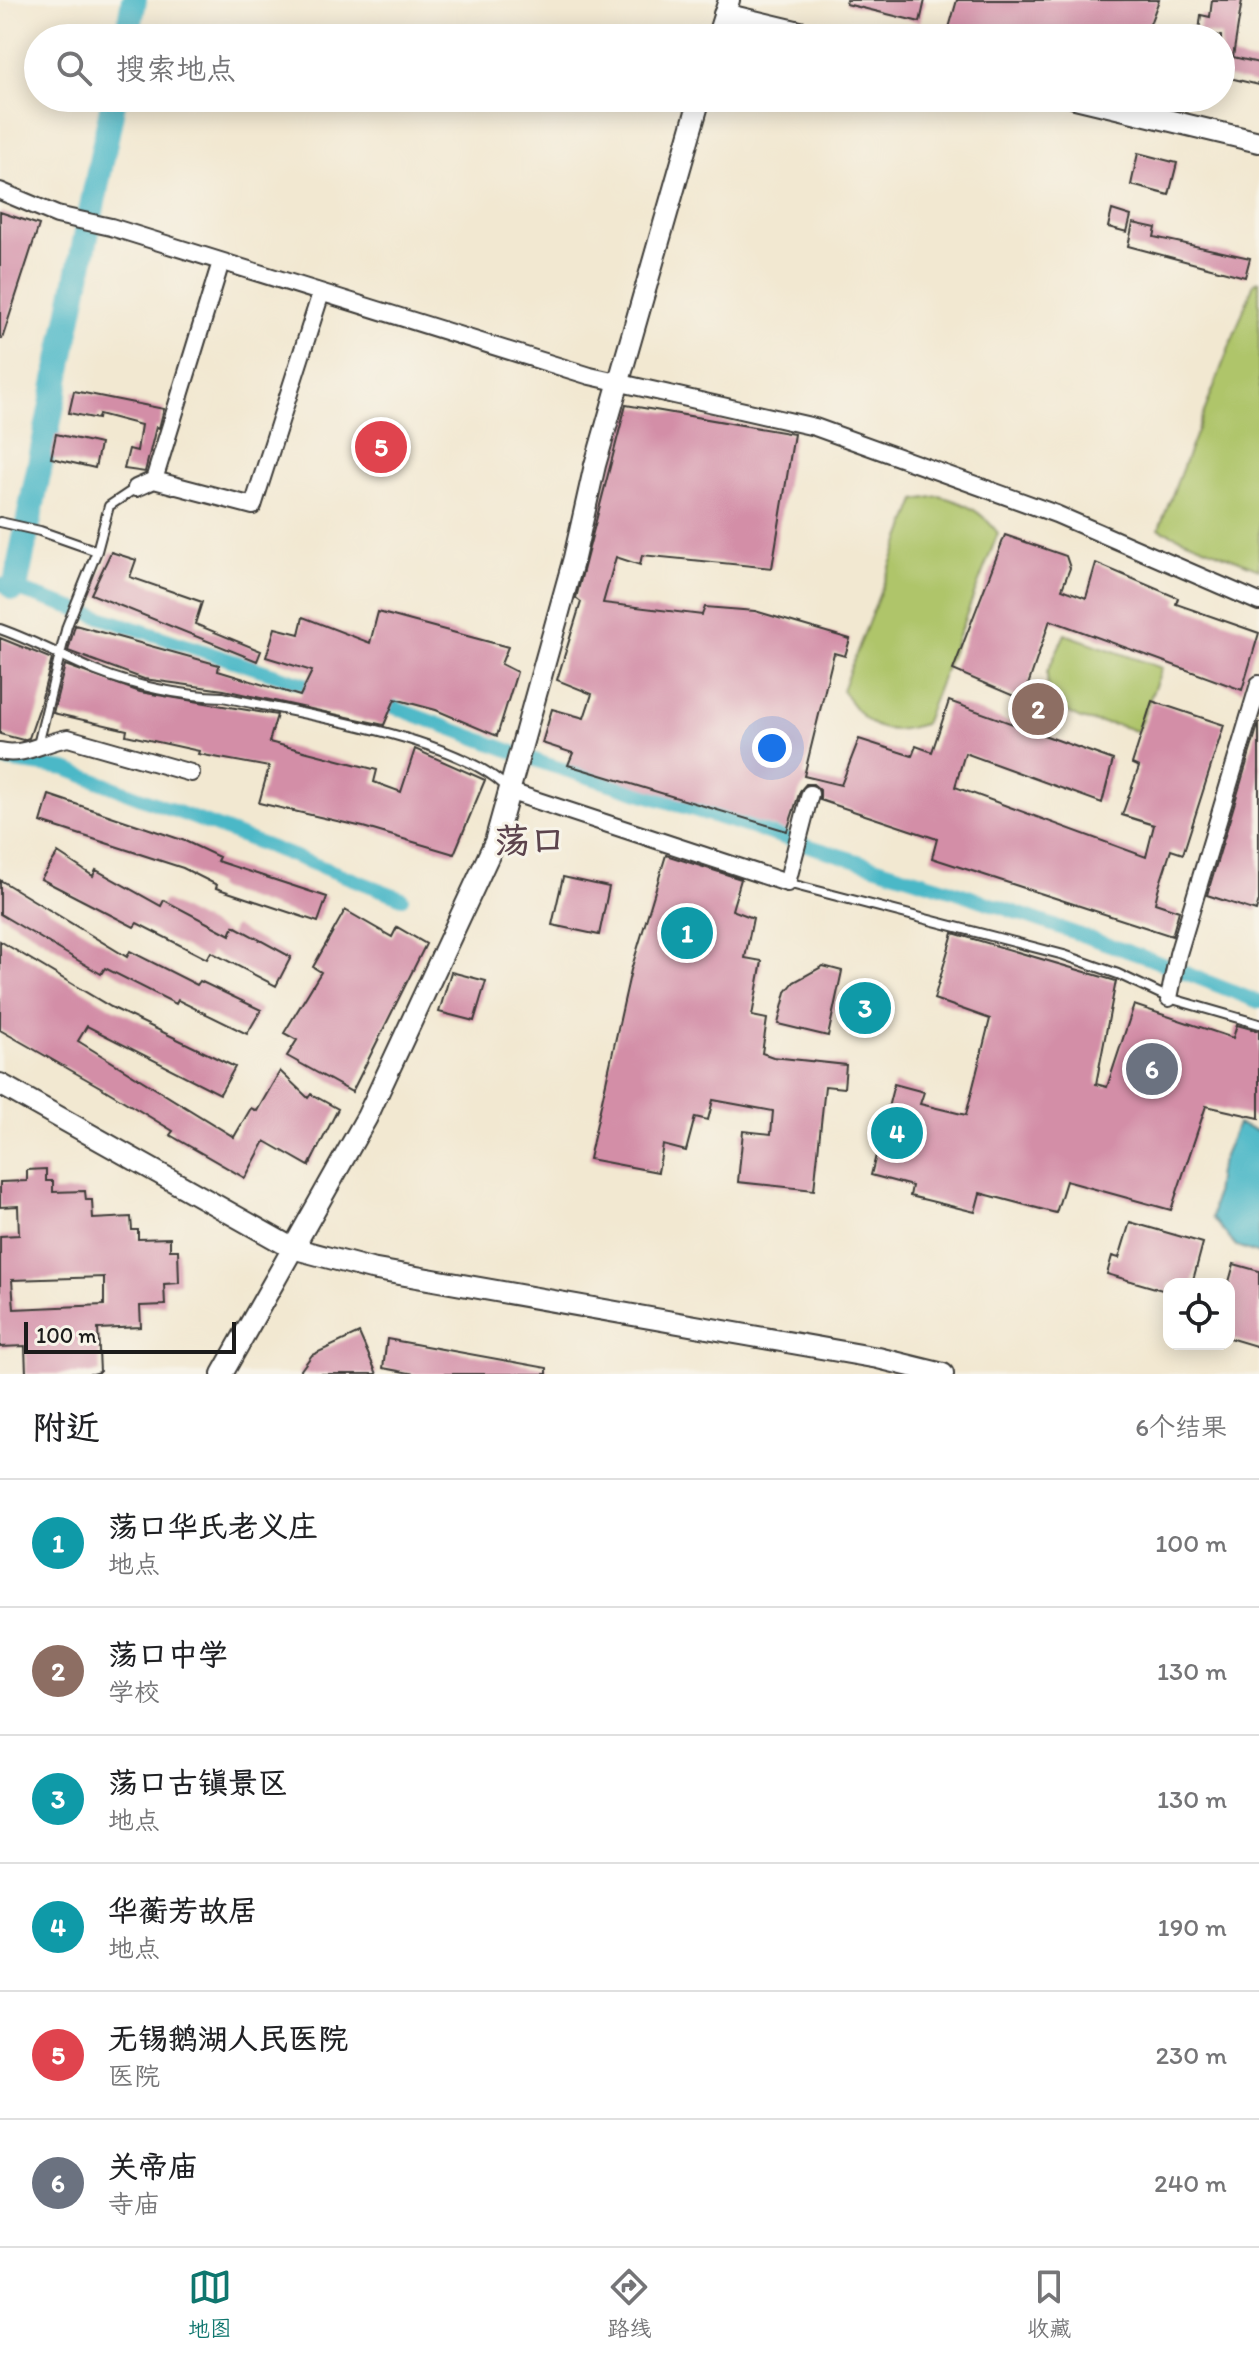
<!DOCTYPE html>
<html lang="zh">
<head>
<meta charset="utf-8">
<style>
  body { margin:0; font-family:Itim,"LXGW WenKai TC",sans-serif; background:#f6f6f6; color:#202124 }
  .controls { position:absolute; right:24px; bottom:24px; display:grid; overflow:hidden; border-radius:16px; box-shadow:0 4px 20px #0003 }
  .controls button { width:72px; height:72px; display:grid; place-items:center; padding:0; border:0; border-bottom:2px solid #e0e0e0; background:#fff; color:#202124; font:40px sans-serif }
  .scale { position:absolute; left:24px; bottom:20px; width:212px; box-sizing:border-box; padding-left:8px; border:4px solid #1c1c1c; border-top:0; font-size:22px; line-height:28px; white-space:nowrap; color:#1c1c1c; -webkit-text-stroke:6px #f7f3e8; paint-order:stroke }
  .you { position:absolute; left:772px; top:748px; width:28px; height:28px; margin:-20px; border:6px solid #fff; border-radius:50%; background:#1a73e8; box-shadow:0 0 0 12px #1a73e833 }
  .badge { display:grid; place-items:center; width:52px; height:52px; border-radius:50%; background:#0f766e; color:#fff; font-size:26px; font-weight:700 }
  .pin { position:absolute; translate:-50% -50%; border:4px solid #fff; box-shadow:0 2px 8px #0006 }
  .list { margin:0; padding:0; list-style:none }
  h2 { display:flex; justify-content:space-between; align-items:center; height:104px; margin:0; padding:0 32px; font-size:34px }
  h2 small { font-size:26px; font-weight:400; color:#757577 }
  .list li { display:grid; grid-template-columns:52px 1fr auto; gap:24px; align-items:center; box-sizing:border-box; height:128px; padding:0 32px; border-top:2px solid #e0e0e0 }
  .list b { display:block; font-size:30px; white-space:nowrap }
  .list p { margin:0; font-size:26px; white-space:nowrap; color:#757577 }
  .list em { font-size:26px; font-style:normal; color:#757577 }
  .icon { flex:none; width:44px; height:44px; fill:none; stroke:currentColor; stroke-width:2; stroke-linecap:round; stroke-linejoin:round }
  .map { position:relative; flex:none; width:1259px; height:1374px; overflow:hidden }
  .search { position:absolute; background:#fff; box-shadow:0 4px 20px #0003; left:24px; right:24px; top:24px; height:88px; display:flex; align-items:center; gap:20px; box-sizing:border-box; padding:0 28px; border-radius:44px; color:#757577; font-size:30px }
  .sheet { height:872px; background:#fff }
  nav { display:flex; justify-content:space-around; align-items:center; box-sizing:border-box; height:112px; border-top:2px solid #e0e0e0; background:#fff; font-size:22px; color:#757577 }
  nav a { display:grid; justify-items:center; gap:4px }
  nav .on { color:#0f766e }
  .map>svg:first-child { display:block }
</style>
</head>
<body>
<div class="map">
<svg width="1259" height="1374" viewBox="0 0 1259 1374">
  <rect width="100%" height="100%" fill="#f7f3e8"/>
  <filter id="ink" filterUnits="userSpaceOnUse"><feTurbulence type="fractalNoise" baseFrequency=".0125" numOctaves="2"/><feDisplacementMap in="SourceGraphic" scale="16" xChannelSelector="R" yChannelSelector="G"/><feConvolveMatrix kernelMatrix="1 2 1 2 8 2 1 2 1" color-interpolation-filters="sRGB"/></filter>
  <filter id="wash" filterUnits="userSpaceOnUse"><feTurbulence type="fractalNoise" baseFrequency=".006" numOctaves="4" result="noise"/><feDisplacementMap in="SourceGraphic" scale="32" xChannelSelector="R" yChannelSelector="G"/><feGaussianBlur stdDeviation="1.8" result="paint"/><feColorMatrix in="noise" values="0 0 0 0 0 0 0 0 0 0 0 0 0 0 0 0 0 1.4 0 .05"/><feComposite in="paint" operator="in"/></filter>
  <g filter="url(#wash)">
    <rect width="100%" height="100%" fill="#f2e8d1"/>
    <!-- green -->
    <path fill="#afc56a" stroke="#667043" stroke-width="2" d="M1259 281V569L1159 529 1254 283Z
      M939 496C966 503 981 511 998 533L924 724C879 738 867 726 842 690L916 500Z
      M1065 634 1162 668 1137 732C1114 721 1102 725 1081 719 1069 715 1063 705 1048 701L1047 672Z"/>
    <!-- water -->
    <path fill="#4bb8c7" stroke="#346a72" stroke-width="2" d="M1237 1124 1259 1132V1254L1236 1246 1212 1218 1218 1171Z"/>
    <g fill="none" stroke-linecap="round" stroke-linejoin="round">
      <!-- canal -->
      <path stroke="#4bb8c7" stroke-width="14" d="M0 584 322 690
        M374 700 546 764 951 890 1150 959 1259 1002
        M0 760 66 769 402 898"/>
      <!-- river -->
      <path stroke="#4bb8c7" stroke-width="26" d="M127 38 134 0
        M15 588 114 98"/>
    </g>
    <g id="blocks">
      <!-- building -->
      <path fill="#d38ea7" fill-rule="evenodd" d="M847 0H925L920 22 846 4Z
        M957 0H1159L1150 24 1161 28 1158 38H1120L1103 33 1102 38H984L949 28Z
        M1212 0H1242L1233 57 1259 63V85L1221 76V36L1199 32 1201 15 1210 17Z
        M1138 153 1177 163 1169 195 1131 185Z
        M1112 210 1131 216 1127 232 1108 227Z
        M0 212 39 225 2 339H0Z
        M1133 223 1156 228 1154 237 1250 258 1245 277 1128 246Z
        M74 391 164 409 159 428 156 427 145 472 124 469 129 449 137 451 141 425 99 414 98 419 69 413Z
        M626 405 794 434 772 568 642 555 640 565 616 557 603 603 702 615 705 607 755 611 850 639 845 656 834 653 804 776 841 785 859 739 912 756 916 746 932 752 949 701 1113 760 1102 803 965 753 955 787 1146 857 1154 825 1122 815 1139 767 1132 764 1152 701 1224 725 1183 854 1171 850 1158 890 1155 903 1179 911 1172 936 932 858 937 839 820 800V790L813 784H806L800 791 787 831 568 765 573 753 542 743 552 709 584 718 592 694 557 680 581 602 576 598Z
        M56 434 100 444 95 468 51 458Z
        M1005 535 1066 556 1070 568 1062 589 1086 598 1096 563 1178 598 1176 604 1259 633 1242 690 1050 620 1023 700 953 670Z
        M111 552 136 560 130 577 202 602 195 624 261 651 257 661 91 594Z
        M378 612 508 647 501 664 517 672 497 736 436 710 395 699 384 725 224 690 144 679 68 651 75 625 219 665 218 671 300 696 312 671 266 657 275 628 299 634 303 617 370 643Z
        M0 638 52 659 39 709 29 738 23 740 0 734Z
        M65 665 140 692 277 715 269 742 377 770 374 782 401 792 415 749 485 780 454 854 363 827 259 803 269 767 198 754 199 751 126 735 127 730 53 713Z
        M1259 722V901L1256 911 1207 895Z
        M49 795 185 841 219 857 217 861 327 897 318 922 216 888 217 885 183 868 41 822Z
        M58 853 93 876 96 870 161 906 164 900 230 935 234 926 291 957 276 986 211 952 207 959 137 923 134 927 41 879Z
        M666 855 741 879 732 910 753 918 745 958 762 961 752 1016 767 1019 762 1053 773 1057 846 1065 844 1088 825 1086 814 1190 738 1182 743 1131 771 1134 773 1111 713 1100 708 1120 695 1117 686 1151 663 1145 658 1172 589 1159 631 970Z
        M563 877 609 887 599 935 552 925Z
        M0 880 127 957 130 951 197 985 200 981 261 1010 247 1034 178 1000 176 1004 105 968 101 974 0 914Z
        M345 910 392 937 397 927 426 944 352 1092 287 1056 297 1040 284 1033 321 972 313 967Z
        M953 933 1116 981 1096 1084 1107 1087 1134 1005 1233 1038 1237 1025 1259 1031V1118L1206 1106 1171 1210 1066 1181 1056 1213 980 1193 975 1212 910 1196 912 1186 871 1175 894 1084 924 1092 920 1104 966 1115 990 1019 934 999Z
        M0 941 111 1007 235 1067 220 1094 87 1026 78 1041 234 1137 251 1108 257 1111 280 1071 308 1098 311 1094 338 1109 309 1166 265 1141 245 1178 170 1135 173 1131 102 1088 0 1030Z
        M823 966 842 971 828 1036 778 1024 786 992 794 982Z
        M451 972 486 981 474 1021 439 1012Z
        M46 1169V1181H53V1192L85 1191 86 1200H92L93 1219 131 1217 132 1230H138V1239L170 1238V1250H178L179 1283 164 1284 165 1305 140 1306 141 1327 98 1329 100 1372 93 1374H26L25 1346 0 1347V1236L19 1235 18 1206 0 1207V1182L27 1181V1170ZM104 1277V1305L14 1309 12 1280Z
        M1130 1222 1203 1243 1192 1284H1169V1292L1107 1274 1112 1256 1119 1258Z
        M1234 1264 1259 1271V1347L1229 1338V1282Z
        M359 1333 377 1374H298L312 1355Z
        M387 1339 547 1368V1374H415L383 1368Z"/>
    </g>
  </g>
  <g filter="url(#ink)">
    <use href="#blocks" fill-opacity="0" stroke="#3c3b37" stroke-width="2"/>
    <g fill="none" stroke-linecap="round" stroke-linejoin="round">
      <!-- service casing -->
      <g stroke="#3c3b37" stroke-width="12">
        <path id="service" d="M0 522 40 531 97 551
          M0 629C34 641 63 657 96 671 134 686 182 696 223 697 295 713 460 737 508 789
          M38 745 67 626 97 551 109 506 136 488
          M787 883 1064 955 1118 974 1169 998 1259 1024"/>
      </g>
      <!-- minor casing -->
      <g stroke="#3c3b37" stroke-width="20">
        <path id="minor" d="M0 191 57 215 111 227 590 376 815 427 1056 514 1259 602
          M154 480 253 506 321 293
          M136 488 154 480 221 262
          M0 751C23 757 44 742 68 738L191 773
          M511 792 787 883 810 794
          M1169 998 1178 954 1259 684"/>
      </g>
      <!-- tertiary casing -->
      <g stroke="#3c3b37" stroke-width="24">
        <path id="tertiary" d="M724 14 825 38
          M717 38 729 0
          M1075 98 1259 142
          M0 1084 292 1248 371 1269 878 1358 943 1374
          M222 1374 367 1117 495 842 574 558 595 465 700 98"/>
      </g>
      <!-- service -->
      <use href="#service" stroke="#fff" stroke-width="8"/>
      <!-- minor -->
      <use href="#minor" stroke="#fff" stroke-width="16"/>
      <!-- tertiary -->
      <use href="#tertiary" stroke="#fff" stroke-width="20"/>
    </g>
  </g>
  <g text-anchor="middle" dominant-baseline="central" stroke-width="6" stroke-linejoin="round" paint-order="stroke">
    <!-- district labels -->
    <g font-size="36" font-weight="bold" fill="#5c444d" stroke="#f7f3e8">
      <text x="530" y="840">荡口</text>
    </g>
  </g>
</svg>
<div class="controls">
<button><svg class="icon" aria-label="locate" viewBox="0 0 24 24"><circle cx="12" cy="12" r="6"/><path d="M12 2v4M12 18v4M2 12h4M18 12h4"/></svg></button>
</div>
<div class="scale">100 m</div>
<div class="you"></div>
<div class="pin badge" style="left:687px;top:933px;background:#0f9aa8">1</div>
<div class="pin badge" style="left:1038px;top:709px;background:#8d6e63">2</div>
<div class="pin badge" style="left:865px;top:1008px;background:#0f9aa8">3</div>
<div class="pin badge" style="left:897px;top:1133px;background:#0f9aa8">4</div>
<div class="pin badge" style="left:381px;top:447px;background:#e0444e">5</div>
<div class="pin badge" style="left:1152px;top:1069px;background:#6b7280">6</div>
<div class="search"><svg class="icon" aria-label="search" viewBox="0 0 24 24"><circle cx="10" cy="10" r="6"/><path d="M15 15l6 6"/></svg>搜索地点</div>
</div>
<section class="sheet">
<h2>附近<small>6个结果</small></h2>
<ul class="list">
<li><span class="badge" style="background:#0f9aa8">1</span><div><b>荡口华氏老义庄</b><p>地点</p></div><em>100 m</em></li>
<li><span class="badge" style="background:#8d6e63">2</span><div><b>荡口中学</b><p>学校</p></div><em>130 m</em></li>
<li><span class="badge" style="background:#0f9aa8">3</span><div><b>荡口古镇景区</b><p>地点</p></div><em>130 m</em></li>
<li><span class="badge" style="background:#0f9aa8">4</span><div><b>华蘅芳故居</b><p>地点</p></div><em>190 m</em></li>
<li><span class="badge" style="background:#e0444e">5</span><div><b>无锡鹅湖人民医院</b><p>医院</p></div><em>230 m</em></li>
<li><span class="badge" style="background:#6b7280">6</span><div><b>关帝庙</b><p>寺庙</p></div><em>240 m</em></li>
</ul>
</section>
<nav>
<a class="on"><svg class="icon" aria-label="map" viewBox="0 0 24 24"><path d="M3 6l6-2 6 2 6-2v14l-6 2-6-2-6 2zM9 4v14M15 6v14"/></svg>地图</a>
<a><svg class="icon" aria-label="directions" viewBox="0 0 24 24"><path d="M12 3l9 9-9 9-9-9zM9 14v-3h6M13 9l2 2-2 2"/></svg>路线</a>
<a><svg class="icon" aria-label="saved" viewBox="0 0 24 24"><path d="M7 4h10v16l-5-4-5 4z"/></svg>收藏</a>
</nav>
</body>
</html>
